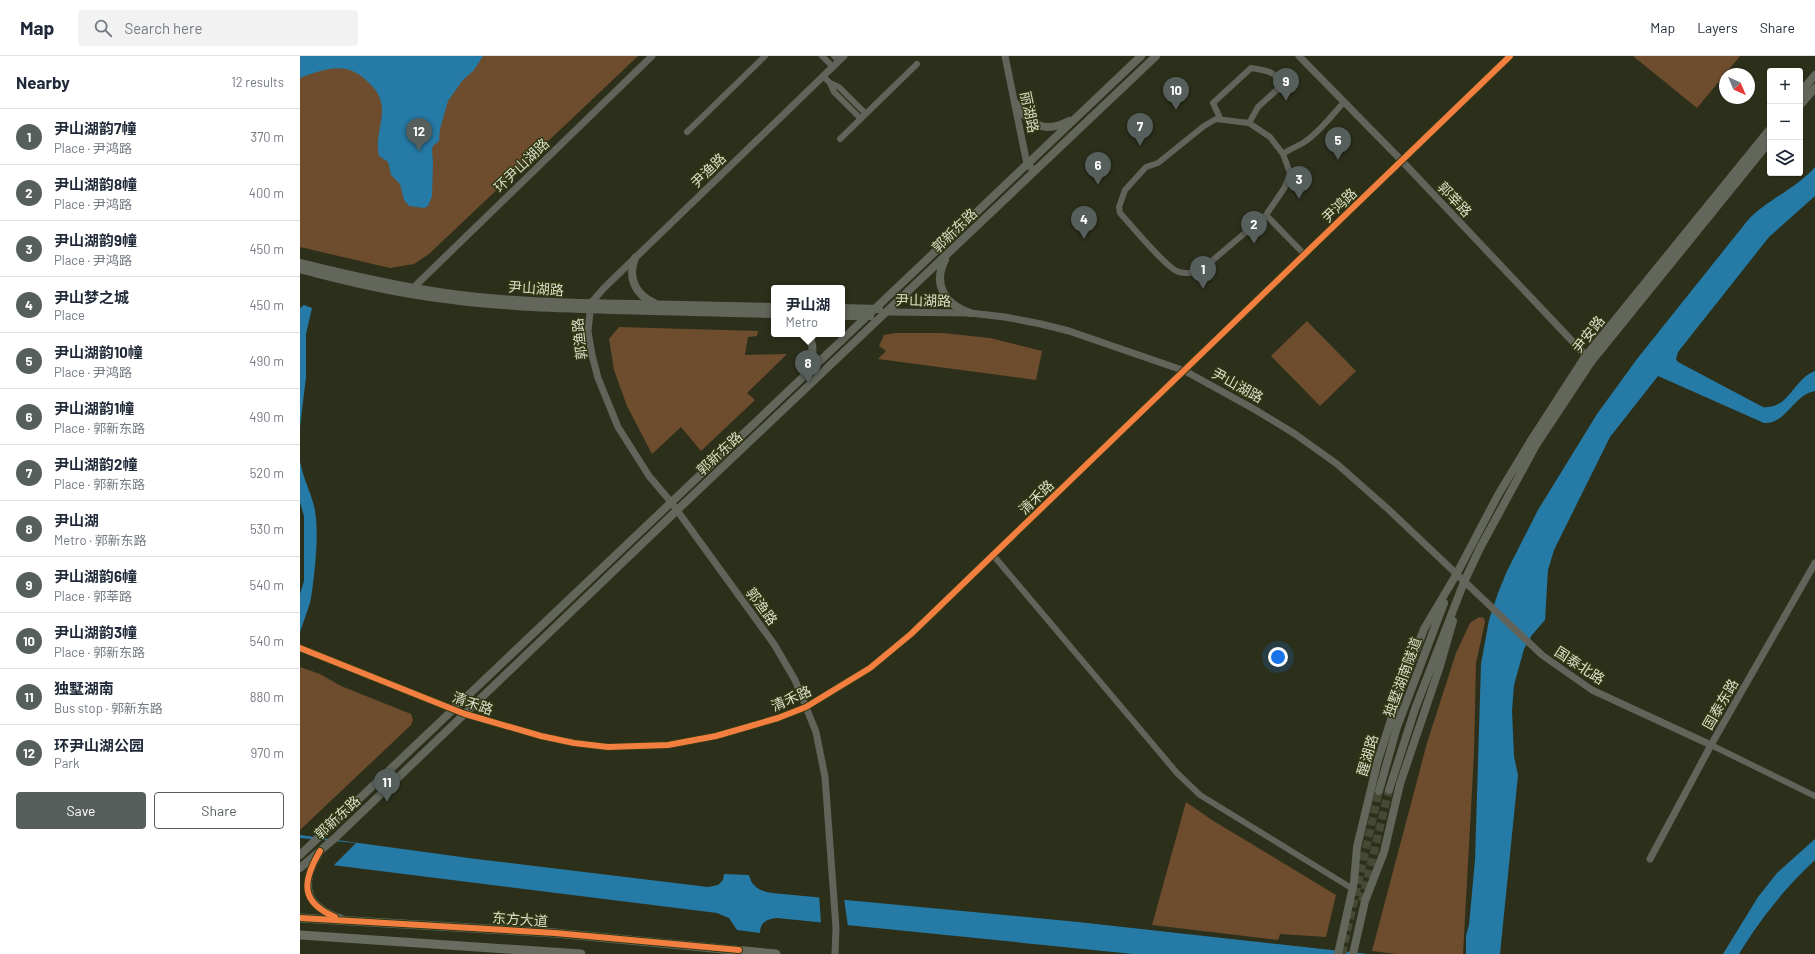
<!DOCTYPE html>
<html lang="en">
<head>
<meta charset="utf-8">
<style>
  body { margin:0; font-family:Barlow,"Noto Sans SC",sans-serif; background:#f2f2f3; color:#1f2937 }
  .controls { position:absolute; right:12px; top:12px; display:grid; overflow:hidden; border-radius:4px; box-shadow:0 1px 3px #0004 }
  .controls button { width:36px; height:36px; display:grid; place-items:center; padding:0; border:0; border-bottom:1px solid #e0e1e3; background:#fff; color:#1f2937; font:20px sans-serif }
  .compass { position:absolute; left:1419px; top:12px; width:36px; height:36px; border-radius:50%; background:#fff; box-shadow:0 1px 3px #0004; rotate:136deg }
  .you { position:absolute; left:978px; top:601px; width:14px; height:14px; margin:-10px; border:3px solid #fff; border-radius:50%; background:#1a73e8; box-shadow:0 0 0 6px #1a73e833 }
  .badge { display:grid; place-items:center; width:26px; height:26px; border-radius:50%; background:#575f5d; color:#fff; font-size:13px; font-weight:700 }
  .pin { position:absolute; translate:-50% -33px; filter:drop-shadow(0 1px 2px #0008) }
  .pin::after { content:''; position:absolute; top:21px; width:14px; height:12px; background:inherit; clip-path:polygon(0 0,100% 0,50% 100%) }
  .popup { position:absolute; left:471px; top:229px; width:74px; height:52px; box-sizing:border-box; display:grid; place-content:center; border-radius:4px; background:#fff; filter:drop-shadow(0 1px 3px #0005); font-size:13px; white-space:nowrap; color:#747a83 }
  .popup b { font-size:15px; color:#1f2937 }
  .popup::after { content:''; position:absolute; left:50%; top:100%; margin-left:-8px; border:8px solid transparent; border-top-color:#fff }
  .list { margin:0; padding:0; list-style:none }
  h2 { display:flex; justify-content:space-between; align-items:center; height:52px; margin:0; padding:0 16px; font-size:17px }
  h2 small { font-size:13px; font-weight:400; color:#747a83 }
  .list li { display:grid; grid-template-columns:26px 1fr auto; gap:12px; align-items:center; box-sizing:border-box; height:56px; padding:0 16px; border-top:1px solid #e0e1e3 }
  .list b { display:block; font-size:15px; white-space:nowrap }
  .list p { margin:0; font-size:13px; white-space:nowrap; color:#747a83 }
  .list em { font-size:13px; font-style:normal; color:#747a83 }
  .actions { display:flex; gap:8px; padding:12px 16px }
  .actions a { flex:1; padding:9px 0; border:1px solid #575f5d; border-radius:4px; text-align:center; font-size:14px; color:#575f5d }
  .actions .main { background:#575f5d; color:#fff }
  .icon { flex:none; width:22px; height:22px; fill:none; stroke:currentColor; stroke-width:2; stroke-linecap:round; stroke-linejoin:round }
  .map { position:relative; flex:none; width:1515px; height:898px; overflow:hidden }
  header { display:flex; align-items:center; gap:24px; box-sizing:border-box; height:56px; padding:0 20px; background:#fff; border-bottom:1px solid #e0e1e3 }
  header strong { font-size:19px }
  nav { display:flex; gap:22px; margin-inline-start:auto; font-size:14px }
  .search { width:280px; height:36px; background:#f2f2f3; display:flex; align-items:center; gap:10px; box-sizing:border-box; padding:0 14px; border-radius:4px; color:#747a83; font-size:15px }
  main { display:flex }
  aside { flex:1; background:#fff }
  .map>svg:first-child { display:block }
</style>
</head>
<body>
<header>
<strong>Map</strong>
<div class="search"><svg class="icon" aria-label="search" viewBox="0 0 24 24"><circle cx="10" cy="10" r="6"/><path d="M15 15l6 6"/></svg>Search here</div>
<nav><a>Map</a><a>Layers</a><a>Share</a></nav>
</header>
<main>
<aside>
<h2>Nearby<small>12 results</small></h2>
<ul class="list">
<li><span class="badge">1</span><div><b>尹山湖韵7幢</b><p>Place · 尹鸿路</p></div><em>370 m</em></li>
<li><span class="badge">2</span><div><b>尹山湖韵8幢</b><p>Place · 尹鸿路</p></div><em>400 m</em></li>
<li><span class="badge">3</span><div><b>尹山湖韵9幢</b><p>Place · 尹鸿路</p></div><em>450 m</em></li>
<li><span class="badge">4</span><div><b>尹山梦之城</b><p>Place</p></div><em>450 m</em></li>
<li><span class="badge">5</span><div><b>尹山湖韵10幢</b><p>Place · 尹鸿路</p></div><em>490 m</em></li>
<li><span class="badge">6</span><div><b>尹山湖韵1幢</b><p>Place · 郭新东路</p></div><em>490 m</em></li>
<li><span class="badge">7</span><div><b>尹山湖韵2幢</b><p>Place · 郭新东路</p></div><em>520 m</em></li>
<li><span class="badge">8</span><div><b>尹山湖</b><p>Metro · 郭新东路</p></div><em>530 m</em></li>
<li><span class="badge">9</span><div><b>尹山湖韵6幢</b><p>Place · 郭莘路</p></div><em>540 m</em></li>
<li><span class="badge">10</span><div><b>尹山湖韵3幢</b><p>Place · 郭新东路</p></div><em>540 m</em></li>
<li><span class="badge">11</span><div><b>独墅湖南</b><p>Bus stop · 郭新东路</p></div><em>880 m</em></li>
<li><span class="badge">12</span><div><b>环尹山湖公园</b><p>Park</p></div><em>970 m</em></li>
</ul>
<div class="actions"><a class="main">Save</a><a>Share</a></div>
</aside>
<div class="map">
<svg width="1515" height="898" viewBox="0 0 1515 898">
  <rect width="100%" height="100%" fill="#2c301b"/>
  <!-- green -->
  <path fill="#6e4c2e" d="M0 0H338L129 198 114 208 90 212 0 191Z
    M1333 0H1440L1397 52Z
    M1007 265 1056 315 1020 350 971 300Z
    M319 271 458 275 457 280 448 281 445 299 487 298 447 337 455 344 401 395 381 371 352 398 327 350 314 314 309 283Z
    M596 277H642L690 282 742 295 736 324 578 303 586 295 579 290 584 279Z
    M1179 561 1184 562 1185 566 1176 607 1174 698 1163 898H1096L1072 895 1127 687 1156 597 1170 567Z
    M0 611 20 618 41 630 111 658 113 664 111 669 0 774Z
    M886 746 912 764 1036 839 1026 881 980 878 978 884 852 869Z"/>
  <!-- water -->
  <path fill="#267aa6" d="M0 0H183L174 14 162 25 148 45 140 73 139 85 133 90 132 94 133 107 132 140 128 150 124 152 109 150 104 144 100 128 91 119 88 106 79 100C75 84 82 69 82 54 82 44 78 36 71 29 48 4 28 12 0 22Z
    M1515 111V140L1469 181 1378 296 1376 303 1378 306 1463 351C1489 354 1494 322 1515 315V335C1493 339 1487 368 1464 367L1358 320 1310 381 1254 494 1248 514 1245 564 1232 579 1224 593 1214 629 1212 655 1214 700 1218 719 1200 898H1166V880L1169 869 1175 804 1181 608 1189 564 1198 537 1207 515 1238 454 1297 358 1337 303 1448 164C1468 143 1496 133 1515 111Z
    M4 249 12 252 6 278V321L0 371V252Z
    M0 405C3 423 12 438 15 455 19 478 15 513 12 536L10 547 0 576V538L4 525V460L0 446Z
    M0 779 176 803 408 831 418 829 423 824 424 818 449 819C452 832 461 835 472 837L778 866 1068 898H833L477 862C467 863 460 866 460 877L437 874 429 862 417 857 0 805Z
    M1515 783V804C1484 833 1461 862 1439 898H1423L1458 841 1477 817Z"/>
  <!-- pier -->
  <path fill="#2c301b" d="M0 782 56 787 32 811 0 807Z
    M519 839 544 842 548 871 521 867Z"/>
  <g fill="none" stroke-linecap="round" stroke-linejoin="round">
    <!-- secondary-tunnel -->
    <path stroke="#464a35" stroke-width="8" stroke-dasharray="8 4" stroke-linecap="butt" d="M1062 845 1089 734
      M1042 898 1079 735"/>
    <!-- minor -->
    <path stroke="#62645c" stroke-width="6" d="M522 0 533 11
      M534 0 539 5
      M523 20 530 27 539 31 566 58
      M530 27 534 36 561 63
      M920 62 913 47 951 12C963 14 980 15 980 31L958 51 949 67
      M387 76 465 0
      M540 83 617 8
      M983 98 970 81 949 67 916 63 904 70 858 107 846 111 825 134 819 151 820 157C830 168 867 213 879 216 887 218 893 217 900 215L966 159 985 131 990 117 983 98C990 93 996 91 1003 87 1019 77 1032 59 1044 46
      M966 159 1005 199
      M693 499 877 717 900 739 1053 833
      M1411 689 1515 740"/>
    <!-- tertiary -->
    <path stroke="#62645c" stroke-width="7" d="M705 0 727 108 735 115
      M999 0 1102 105 1290 304
      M111 234 352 0
      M587 256 670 257 705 261 741 268 769 275 885 315 954 353 995 378 1037 408 1088 453 1242 599 1292 634 1411 689
      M0 592 165 658 241 680 274 687 308 691 368 689 416 680 478 662 506 651 570 612 611 578 1210 0
      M1350 803 1411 689 1515 507
      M535 898 536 872 525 721 516 676 495 624 474 588 371 446 349 420 318 371 298 322 292 299 288 275 291 247 304 232 544 0"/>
    <!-- secondary -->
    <path stroke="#63665b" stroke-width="8" d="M1500 37 1515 19
      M715 47C730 69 744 78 769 65
      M1500 49 1515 32
      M335 202C327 222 336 239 354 247
      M645 204C632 229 646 249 670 257
      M0 207C48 219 96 230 145 237 208 246 272 247 335 248 381 249 428 250 474 251
      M0 213C48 226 96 237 145 243 201 251 257 252 314 254 367 255 421 257 474 258
      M542 252 579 253
      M542 260H570
      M505 317C512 304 516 291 508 278
      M1089 734 1115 653 1164 526 1180 492 1236 389 1291 306 1470 85
      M1079 735 1097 671 1144 547
      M0 799 841 0
      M12 810C0 841 16 854 42 863
      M0 812 35 782 371 460 856 0
      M1038 898 1054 826 1057 791 1078 704 1101 633 1124 573 1156 519 1198 439 1230 386 1285 301 1470 73
      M1053 898 1065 845 1084 796 1100 728 1140 610 1153 565"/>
    <!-- primary -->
    <path stroke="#696c61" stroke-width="9" d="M0 862 255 877 476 898
      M0 879 281 898"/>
    <!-- secondary-bridge -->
    <path stroke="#63665b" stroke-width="8" d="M12 810 20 795"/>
    <!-- cycleway casing -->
    <g stroke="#313813" stroke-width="8">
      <path id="cycleway" d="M0 592 165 658 241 680 274 687 308 691 368 689 416 680 478 662 506 651 570 612 611 578 1210 0
        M20 795C2 826 0 846 35 861
        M0 862 255 877 439 894"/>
    </g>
    <!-- cycleway -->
    <use href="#cycleway" stroke="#f27e40" stroke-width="6"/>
  </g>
  <g text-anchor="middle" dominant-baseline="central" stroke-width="3" stroke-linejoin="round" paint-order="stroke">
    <!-- street labels -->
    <g font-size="14" fill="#d9dec9" stroke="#313813">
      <text transform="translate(730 56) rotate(78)">丽湖路</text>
      <text transform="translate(221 109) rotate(-44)">环尹山湖路</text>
      <text transform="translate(408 114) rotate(-44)">尹渔路</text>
      <text transform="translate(1155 143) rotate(47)">郭莘路</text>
      <text transform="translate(1039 149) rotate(-44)">尹鸿路</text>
      <text transform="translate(654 174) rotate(-44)">郭新东路</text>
      <text transform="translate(236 232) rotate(4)">尹山湖路</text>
      <text transform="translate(623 244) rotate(1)">尹山湖路</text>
      <text transform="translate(1288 278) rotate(-52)">尹安路</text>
      <text transform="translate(279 283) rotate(-96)">郭渔路</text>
      <text transform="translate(938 329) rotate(29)">尹山湖路</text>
      <text transform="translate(419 397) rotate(-43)">郭新东路</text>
      <text transform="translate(736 441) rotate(-44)">清禾路</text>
      <text transform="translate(462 550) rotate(54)">郭渔路</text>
      <text transform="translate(1280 609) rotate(33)">国泰北路</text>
      <text transform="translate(1102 621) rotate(-70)">独墅湖南隧道</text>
      <text transform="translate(491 642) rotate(-24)">清禾路</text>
      <text transform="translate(173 647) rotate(19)">清禾路</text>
      <text transform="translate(1420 648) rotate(-60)">国泰东路</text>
      <text transform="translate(1067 699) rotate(-74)">醒湖路</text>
      <text transform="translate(37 761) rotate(-43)">郭新东路</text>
      <text transform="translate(220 863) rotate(4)">东方大道</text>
    </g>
  </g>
</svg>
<div class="controls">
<button>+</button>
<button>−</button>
<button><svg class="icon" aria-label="layers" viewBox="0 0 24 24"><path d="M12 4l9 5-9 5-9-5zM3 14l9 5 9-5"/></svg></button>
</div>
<svg class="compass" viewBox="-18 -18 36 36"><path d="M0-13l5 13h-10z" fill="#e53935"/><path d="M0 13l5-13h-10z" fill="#747a83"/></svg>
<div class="you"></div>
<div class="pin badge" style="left:903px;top:233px">1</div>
<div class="pin badge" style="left:954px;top:188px">2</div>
<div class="pin badge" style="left:999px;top:143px">3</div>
<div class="pin badge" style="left:784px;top:183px">4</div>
<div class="pin badge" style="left:1038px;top:104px">5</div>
<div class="pin badge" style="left:798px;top:129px">6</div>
<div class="pin badge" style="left:840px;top:90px">7</div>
<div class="pin badge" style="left:508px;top:327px">8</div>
<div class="popup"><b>尹山湖</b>Metro</div>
<div class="pin badge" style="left:986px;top:45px">9</div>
<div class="pin badge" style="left:876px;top:54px">10</div>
<div class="pin badge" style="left:87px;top:746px">11</div>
<div class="pin badge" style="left:119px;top:95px">12</div>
</div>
</main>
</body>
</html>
